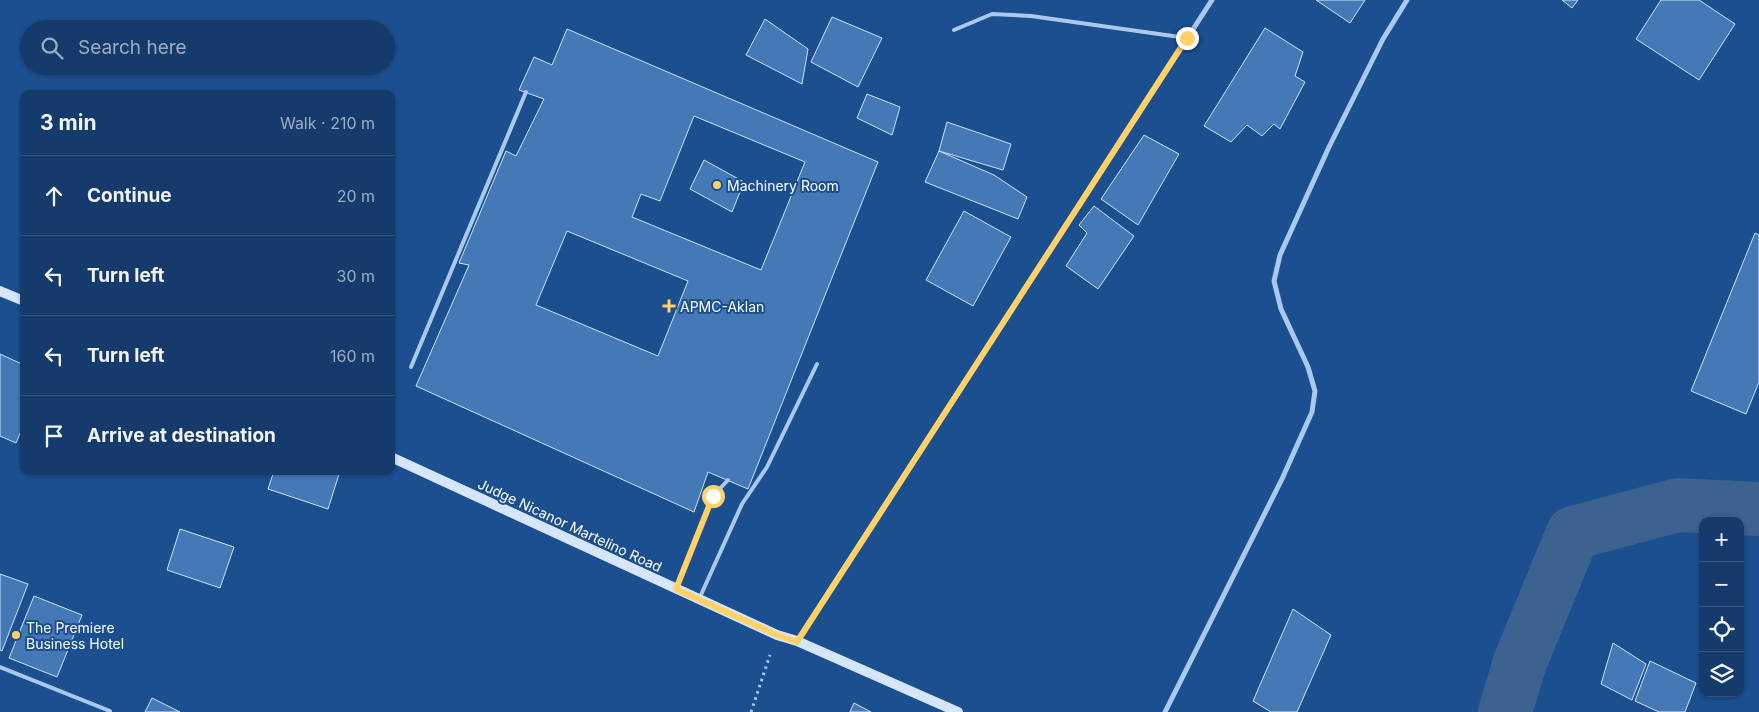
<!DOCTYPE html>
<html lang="en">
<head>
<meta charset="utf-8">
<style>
  body { margin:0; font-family:Inter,sans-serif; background:#214673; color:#f1f3f6 }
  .controls { position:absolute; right:15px; bottom:15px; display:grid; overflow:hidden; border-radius:10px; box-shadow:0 1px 4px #0004 }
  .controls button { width:45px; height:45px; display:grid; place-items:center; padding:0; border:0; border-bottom:1px solid #33557e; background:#143b6b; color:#f1f3f6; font:25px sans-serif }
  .stop { position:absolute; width:15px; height:15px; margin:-11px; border:4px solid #ffd166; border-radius:50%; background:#fff }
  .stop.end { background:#ffd166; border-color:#fff; box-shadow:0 1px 5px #0008 }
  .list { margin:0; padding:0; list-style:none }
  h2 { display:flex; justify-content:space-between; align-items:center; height:65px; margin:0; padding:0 20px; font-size:21px }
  h2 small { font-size:16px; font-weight:400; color:#9dadc1 }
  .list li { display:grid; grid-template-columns:32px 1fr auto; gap:15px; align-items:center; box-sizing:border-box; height:80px; padding:0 20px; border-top:1px solid #33557e }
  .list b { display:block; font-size:19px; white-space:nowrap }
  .list em { font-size:16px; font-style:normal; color:#9dadc1 }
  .icon { flex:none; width:28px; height:28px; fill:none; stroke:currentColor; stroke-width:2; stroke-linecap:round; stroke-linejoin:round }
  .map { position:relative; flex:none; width:1759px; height:712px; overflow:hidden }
  .search { position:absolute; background:#143b6b; box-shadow:0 1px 4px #0004; left:20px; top:20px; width:375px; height:55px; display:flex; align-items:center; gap:12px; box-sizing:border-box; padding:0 18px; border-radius:28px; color:#9dadc1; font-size:19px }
  .panel { position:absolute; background:#143b6b; box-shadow:0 1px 4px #0004; left:20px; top:90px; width:375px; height:385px; border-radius:10px }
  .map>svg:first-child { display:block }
</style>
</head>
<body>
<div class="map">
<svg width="1759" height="712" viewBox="0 0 1759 712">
  <rect width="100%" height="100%" fill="#1b4f8f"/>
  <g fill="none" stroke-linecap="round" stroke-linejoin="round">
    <!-- river -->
    <path stroke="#3c6290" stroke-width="54" d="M1505 712 1520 662 1573 533 1678 505 1759 509"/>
  </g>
  <!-- building -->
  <path fill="#4478b7" stroke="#cfe3fa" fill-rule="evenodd" d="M1316 0H1365L1350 23Z
    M1562 0H1578L1572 8Z
    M1661 0H1699L1735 24 1699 80 1636 39Z
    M832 17 882 38 858 87 811 62Z
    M765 19 808 49 802 84 746 55Z
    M1265 28 1303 52 1295 76 1305 82 1280 129 1274 124 1262 136 1247 125 1231 142 1204 126Z
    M567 29 878 162 748 489 708 472 694 512 416 386 469 265 459 263 506 151 516 156 544 99 519 90 534 57 552 65ZM567 231 688 281 658 356 536 305Z
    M867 94 900 107 892 135 857 118Z
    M694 116 805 162 761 270 632 217 641 194 660 201Z
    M947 122 1011 144 1003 170 939 151Z
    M1144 135 1179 154 1138 225 1101 199Z
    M939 151 994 175 1027 197 1018 219 925 182Z
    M704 160 744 182 732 212 690 189Z
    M1094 206 1134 236 1098 289 1066 266 1087 233 1079 225Z
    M964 211 1011 237 973 306 926 280Z
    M1755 233 1759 235V382L1746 414 1691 391Z
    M0 354 24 365V424L16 443 0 436Z
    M274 471H340L328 509 268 489Z
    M180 529 234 547 220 588 167 570Z
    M0 574 28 584 2 651 0 650Z
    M34 596 82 615 57 677 9 658Z
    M1293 609 1331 635 1297 712H1271L1253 701Z
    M1613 643 1646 664 1632 700 1601 684Z
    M1650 661 1696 683 1685 712H1659L1635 701Z
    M152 698 180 712H145Z
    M854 703 871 712H850Z"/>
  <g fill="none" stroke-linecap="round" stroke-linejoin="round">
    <!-- path -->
    <path stroke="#a9c9ee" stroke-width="3" stroke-dasharray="2.5 4" stroke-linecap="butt" d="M751 712 770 655"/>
    <!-- service -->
    <path stroke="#a9c9ee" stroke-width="4" d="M954 30 992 14 1031 16 1187 38
      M411 367 526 92
      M677 587 713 496 728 480
      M700 597 742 504 767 467 817 364
      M0 667 110 711"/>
    <!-- minor -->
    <path stroke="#a9c9ee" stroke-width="5" d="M797 641 1212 0
      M1165 712 1282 479 1312 412 1315 391 1308 367 1281 309 1274 281 1280 255 1329 147 1383 39 1407 0"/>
    <!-- secondary -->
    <path stroke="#d6e6fa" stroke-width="10" d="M0 291 24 301
      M391 457 777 635 797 641 958 712"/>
  </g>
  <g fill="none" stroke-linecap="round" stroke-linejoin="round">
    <!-- route -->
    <path stroke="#ffd166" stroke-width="6" d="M713 496 676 589 777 635 797 642 1187 38"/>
  </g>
  <!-- markers -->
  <g fill="#ffd166" stroke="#1b4f8f" stroke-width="2">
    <circle cx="717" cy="185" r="5"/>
    <path d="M666.5 298.5h5v5h5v5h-5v5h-5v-5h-5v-5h5z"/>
    <circle cx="16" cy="635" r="5"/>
  </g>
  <g text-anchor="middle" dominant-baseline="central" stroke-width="4" stroke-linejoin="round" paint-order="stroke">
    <!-- poi labels -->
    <g font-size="14" fill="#fff" stroke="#1b4f8f" text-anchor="start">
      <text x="727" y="185">Machinery Room</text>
      <text x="680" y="306">APMC-Aklan</text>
      <text x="26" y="627">The Premiere<tspan x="26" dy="16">Business Hotel</tspan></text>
    </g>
    <!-- street labels -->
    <g font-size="14" fill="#fff" stroke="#1b4f8f">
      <text transform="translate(570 525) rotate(25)">Judge Nicanor Martelino Road</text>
    </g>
  </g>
</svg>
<div class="controls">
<button>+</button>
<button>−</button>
<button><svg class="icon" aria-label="locate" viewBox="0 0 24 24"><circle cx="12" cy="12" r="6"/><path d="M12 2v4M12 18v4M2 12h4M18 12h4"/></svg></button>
<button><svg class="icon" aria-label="layers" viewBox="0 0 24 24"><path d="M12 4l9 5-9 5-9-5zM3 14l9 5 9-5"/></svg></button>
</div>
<div class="stop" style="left:713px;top:496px"></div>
<div class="stop end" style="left:1187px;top:38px"></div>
<div class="search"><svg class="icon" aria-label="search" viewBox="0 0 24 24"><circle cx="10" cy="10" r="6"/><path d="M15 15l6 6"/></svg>Search here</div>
<section class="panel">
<h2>3 min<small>Walk · 210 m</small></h2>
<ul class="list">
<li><svg class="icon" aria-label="ahead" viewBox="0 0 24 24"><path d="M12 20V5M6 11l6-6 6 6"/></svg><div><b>Continue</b></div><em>20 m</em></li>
<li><svg class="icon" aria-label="left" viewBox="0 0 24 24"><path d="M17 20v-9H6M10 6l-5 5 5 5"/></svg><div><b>Turn left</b></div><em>30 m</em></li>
<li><svg class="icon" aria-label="left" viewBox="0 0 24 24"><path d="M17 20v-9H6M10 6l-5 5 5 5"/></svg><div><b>Turn left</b></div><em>160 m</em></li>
<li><svg class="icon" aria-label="arrive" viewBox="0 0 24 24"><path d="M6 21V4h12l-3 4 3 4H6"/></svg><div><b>Arrive at destination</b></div></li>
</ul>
</section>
</div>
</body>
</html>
